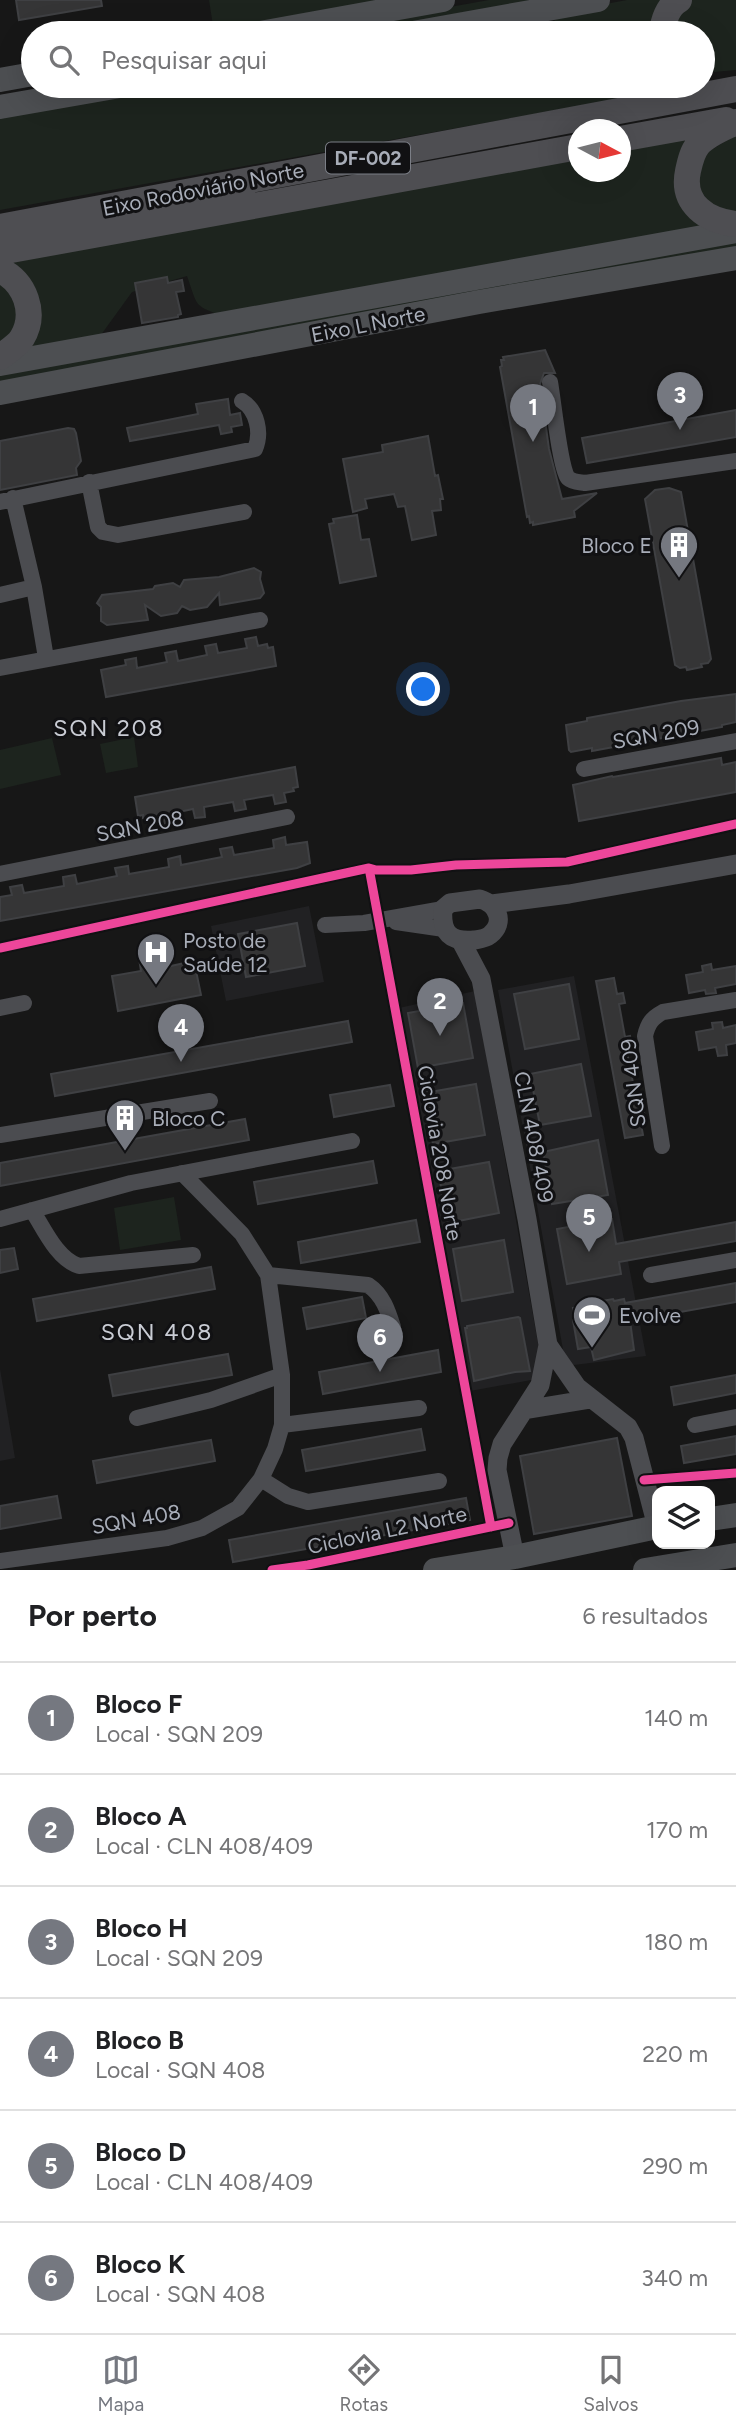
<!DOCTYPE html>
<html lang="pt">
<head>
<meta charset="utf-8">
<style>
  body { margin:0; font-family:Figtree,sans-serif; background:#f2f2f2; color:#202124 }
  .controls { position:absolute; right:21px; bottom:21px; display:grid; overflow:hidden; border-radius:14px; box-shadow:0 7px 28px #0002 }
  .controls button { width:63px; height:63px; display:grid; place-items:center; padding:0; border:0; border-bottom:2px solid #e0e0e0; background:#fff; color:#202124; font:35px sans-serif }
  .compass { position:absolute; left:568px; top:119px; width:63px; height:63px; border-radius:50%; background:#fff; box-shadow:0 7px 28px #0002; rotate:97deg }
  .you { position:absolute; left:424px; top:690px; width:24px; height:24px; margin:-18px; border:5px solid #fff; border-radius:50%; background:#1a73e8; box-shadow:0 0 0 10px #1a73e833 }
  .badge { display:grid; place-items:center; width:46px; height:46px; border-radius:50%; background:#757880; color:#fff; font-size:23px; font-weight:700 }
  .pin { position:absolute; translate:-50% -58px; filter:drop-shadow(0 2px 4px #0008) }
  .pin::after { content:''; position:absolute; top:37px; width:24px; height:21px; background:inherit; clip-path:polygon(0 0,100% 0,50% 100%) }
  .list { margin:0; padding:0; list-style:none }
  h2 { display:flex; justify-content:space-between; align-items:center; height:91px; margin:0; padding:0 28px; font-size:30px }
  h2 small { font-size:23px; font-weight:400; color:#757577 }
  .list li { display:grid; grid-template-columns:46px 1fr auto; gap:21px; align-items:center; box-sizing:border-box; height:112px; padding:0 28px; border-top:2px solid #e0e0e0 }
  .list b { display:block; font-size:26px; white-space:nowrap }
  .list p { margin:0; font-size:23px; white-space:nowrap; color:#757577 }
  .list em { font-size:23px; font-style:normal; color:#757577 }
  .icon { flex:none; width:38px; height:38px; fill:none; stroke:currentColor; stroke-width:2; stroke-linecap:round; stroke-linejoin:round }
  .map { position:relative; flex:none; width:736px; height:1570px; overflow:hidden }
  .search { position:absolute; background:#fff; box-shadow:0 7px 28px #0002; left:21px; right:21px; top:21px; height:77px; display:flex; align-items:center; gap:18px; box-sizing:border-box; padding:0 24px; border-radius:38px; color:#757577; font-size:26px }
  .sheet { height:763px; background:#fff }
  nav { display:flex; justify-content:space-around; align-items:center; box-sizing:border-box; height:98px; border-top:2px solid #e0e0e0; background:#fff; font-size:19px; color:#757577 }
  nav a { display:grid; justify-items:center; gap:4px }
  nav .on { color:#757880 }
  .map>svg:first-child { display:block }
</style>
</head>
<body>
<div class="map">
<svg width="736" height="1570" viewBox="0 0 736 1570">
  <rect width="100%" height="100%" fill="#171717"/>
  <!-- built -->
  <path fill="#212123" d="M309 906 324 982 226 1001 211 926Z
    M574 976 646 1356 566 1366 498 990Z
    M475 991 541 1360 537 1379 470 1391 399 1008Z
    M0 1369 15 1458 0 1461Z"/>
  <!-- green -->
  <path fill="#1d241e" d="M209 0H398L214 32Z
    M489 0H543L360 33H305Z
    M627 0H665L654 33H557L553 14Z
    M688 0H736V70L703 73V33H669Z
    M153 86H691L0 210V114Z
    M700 135 686 153 711 226 227 318C193 304 199 310 187 276L132 292 98 339 16 355 28 340 1 262 578 157V172H620L621 149Z
    M736 135V217L716 212 697 188 701 156Z
    M736 240V250L0 383V373Z
    M0 277 3 279 21 319 0 347Z
    M134 737 138 767 106 773 100 744Z
    M52 738 61 775 0 789V750Z
    M174 1197 181 1240 120 1250 114 1208Z"/>
  <!-- building -->
  <path fill="#353536" stroke="#3f4043" stroke-width="2" d="M16 0H101L102 6 19 20Z
    M167 277 168 283 182 280 184 291 176 292 181 314 178 315V317L142 323 135 283Z
    M545 350 555 373H544L540 384 549 449 562 499 597 493 574 511 575 517 533 525V522L530 523 529 516 527 517 500 367 502 366 501 360H504L503 357Z
    M228 399 230 415 240 413 242 425 231 427 232 432 221 434 219 425 130 441 127 428 198 414 196 404Z
    M736 410V437L587 463 582 438Z
    M68 428 74 429 76 433 81 461 76 468 77 475 0 490V441Z
    M428 436 435 476 438 475 443 499H440L441 510 432 511 436 535 412 540 405 506 398 507 394 494 365 499 367 508 353 512 343 459 383 452 382 445Z
    M669 488 681 492 711 659 708 663 701 664 702 667 687 670 686 667 680 668 675 665 645 499 655 490Z
    M357 515 361 540 369 539 376 576 340 583 329 524 334 523 333 519Z
    M254 568 261 572 260 579 264 593 260 598 220 605 219 593 207 607 190 610 182 606 177 613 161 616 145 605 148 620 107 625 101 621V607L97 603 102 595 153 589 155 586 173 583 180 587 184 580 219 577Z
    M256 637 258 646 267 644 268 648 273 647 276 666 106 697 101 670 126 665 125 660 136 658 137 668 167 662 165 653 176 651 178 661 207 655 205 646 216 644 218 653 247 648 245 639Z
    M736 694V722L722 725V727L592 751V748L571 752 569 750 566 725 587 721V718L681 701Z
    M721 758 722 765 736 762V792L579 821 573 785 612 776 613 777Z
    M295 767 298 787 293 788 294 791 284 793 286 802 275 804 273 795 244 800 246 809 235 811 233 802 204 807 205 817 195 818 193 809 164 815 166 824 154 826 153 816 143 818V815L138 816 135 797Z
    M285 837 286 845 307 842 310 863 297 868 0 921V897L12 895 10 887 22 885 24 893 64 886 63 877 75 875 77 884 117 876 115 868 128 866 129 874 169 867 168 859 180 856 181 865 222 857 220 849 232 847 234 855 274 848 273 840Z
    M297 923 305 966 246 977 238 934Z
    M162 947 166 967 194 961 201 995 118 1011 112 976 141 971 138 952Z
    M711 964 712 970 736 966V984L715 988 716 993 706 994 705 990 689 993 686 975 703 972 702 966Z
    M614 978 617 994 623 993 625 1003 619 1004 625 1037 630 1036 632 1046 626 1047 638 1108 643 1107 645 1118 640 1119 643 1135 625 1138 596 981Z
    M569 984 579 1039 525 1049 514 994Z
    M463 1003 473 1058 418 1068 408 1013Z
    M348 1021 352 1042 55 1096 51 1074Z
    M722 1022 723 1028 736 1025V1043L726 1045 727 1055 718 1056 716 1047 699 1050 696 1032 713 1029 712 1023Z
    M581 1064 591 1116 540 1125 530 1074Z
    M476 1084 485 1135 433 1144 424 1093Z
    M390 1085 394 1106 334 1117 330 1095Z
    M245 1119 249 1140 0 1186V1163Z
    M598 1140 608 1195 552 1204 543 1152Z
    M373 1161 377 1183 258 1204 254 1182Z
    M489 1162 499 1213 448 1223 438 1171Z
    M612 1219 616 1244 736 1222V1241L619 1262 621 1274 567 1284 557 1229Z
    M416 1220 420 1242 301 1263 298 1242Z
    M504 1240 513 1292 462 1301 453 1249Z
    M14 1248 18 1269 0 1273V1250Z
    M211 1267 215 1289 37 1321 33 1299Z
    M736 1283V1302L630 1321 634 1350 594 1360 591 1347 578 1349 573 1320 575 1319 573 1308 583 1307V1304L613 1299 614 1301 624 1299 625 1303Z
    M362 1297 366 1318 307 1329 303 1308Z
    M518 1317 520 1318 530 1371 515 1372 474 1381 465 1328H467V1326Z
    M438 1350 441 1372 323 1394 319 1372Z
    M228 1354 232 1375 113 1396 109 1375Z
    M736 1375V1393L674 1405 671 1387Z
    M421 1429 425 1450 306 1471 302 1450Z
    M736 1436V1454L684 1463 681 1446Z
    M617 1438 632 1516 534 1534 520 1456Z
    M211 1440 215 1461 97 1483 93 1461Z
    M57 1496 61 1518 0 1529V1506Z
    M466 1498 470 1520 233 1562 229 1540Z"/>
  <g fill="none" stroke-linecap="round" stroke-linejoin="round">
    <!-- minor -->
    <path stroke="#4b4c50" stroke-width="16" d="M550 382C553 398 560 468 568 478 572 482 579 482 585 483L736 461
      M89 482 98 527 103 532 118 535 244 512
      M13 498 34 587 46 658
      M0 502 255 449C262 433 257 410 242 401
      M0 595 34 587
      M0 668 260 620
      M584 769 736 741
      M0 874 287 817
      M396 922 444 929
      M325 925 364 923 443 909
      M0 1008 24 1003
      M0 1135 210 1101
      M662 1146 645 1036C648 1023 652 1018 663 1012L736 1000
      M32 1210C44 1229 57 1259 79 1266L193 1255
      M0 1219 131 1183 352 1141
      M268 1275 368 1285C383 1295 388 1311 393 1327
      M651 1275 736 1260
      M137 1418 211 1400 282 1375
      M282 1425 419 1408
      M695 1425 736 1417
      M261 1479 288 1496 308 1502 439 1481
      M0 1561 167 1538 202 1528 238 1508 261 1479 275 1449 282 1425V1375L268 1275 242 1234 182 1173"/>
    <!-- tertiary -->
    <path stroke="#4b4c50" stroke-width="19" d="M480 899C497 904 506 922 490 935 485 939 480 939 474 940 450 942 441 933 443 909L450 903Z
      M492 904 569 894 736 864
      M461 941 481 979 527 1219 548 1345 540 1385 502 1444 498 1458 497 1470 515 1557
      M548 1345 577 1387 628 1427 634 1438 657 1527
      M524 1410 591 1399"/>
    <!-- primary -->
    <path stroke="#4d4f52" stroke-width="24" d="M260 33 443 0
      M413 33 598 0
      M0 80 33 74
      M0 107 120 86
      M0 364 736 231
      M0 393 479 302 736 258
      M710 1519 736 1515
      M435 1570 515 1557 657 1527
      M645 1570 736 1555"/>
    <!-- trunk -->
    <path stroke="#4e4e52" stroke-width="26" d="M662 33C663 21 668 6 679 0
      M736 122C724 128 706 135 698 145 692 152 690 162 688 171 681 204 707 221 736 224
      M620 139 726 120
      M0 227 736 89
      M0 252 578 147
      M0 270C25 282 37 313 22 338 17 346 8 351 0 357"/>
    <!-- cycleway casing -->
    <g stroke="#111113" stroke-width="13">
      <path id="cycleway" d="M369 868 376 870H411L456 865 567 862 736 824
        M0 948 369 868 491 1527
        M644 1480 736 1473
        M272 1570 308 1565 509 1523"/>
    </g>
    <!-- cycleway -->
    <use href="#cycleway" stroke="#ed469a" stroke-width="9"/>
  </g>
  <!-- icons -->
  <defs>
    <g id="building-pin" transform="scale(2.0125)"><path d="M0 17L-7.5 6A9.5 9.5 0 1 1 7.5 6Z" fill="#757880" stroke="#111113"/><path d="M-4-6H4V6H1V3H-1V6H-4ZM-2.5-4.3h1.7v1.8h-1.7ZM.8-4.3h1.7v1.8H.8ZM-2.5-1h1.7V.8h-1.7ZM.8-1h1.7V.8H.8Z" fill="#fff"/></g>
    <g id="hospital-pin" transform="scale(2.0125)"><path d="M0 17L-7.5 6A9.5 9.5 0 1 1 7.5 6Z" fill="#757880" stroke="#111113"/><path d="M-5-5h3v3.5h4V-5h3V5h-3V1.5h-4V5h-3Z" fill="#fff"/></g>
    <g id="stadium-pin" transform="scale(2.0125)"><path d="M0 17L-7.5 6A9.5 9.5 0 1 1 7.5 6Z" fill="#757880" stroke="#111113"/><path d="M0-5a6.5 5 0 1 0 0 10a6.5 5 0 1 0 0-10ZM-3.5-1.8h7v3.6h-7Z" fill="#fff"/></g>
  </defs>
  <g fill-rule="evenodd">
    <use href="#building-pin" x="679" y="545"/>
    <use href="#hospital-pin" x="156" y="952"/>
    <use href="#building-pin" x="125" y="1118"/>
    <use href="#stadium-pin" x="592" y="1315"/>
  </g>
  <g text-anchor="middle" dominant-baseline="central" stroke-width="6" stroke-linejoin="round" paint-order="stroke">
    <!-- shield labels -->
    <rect fill="#111113" stroke="#7b7e86" stroke-width="2" x="326" y="142.5" width="84" height="31" rx="5"/>
    <g font-size="19" font-weight="bold" fill="#a8adb8">
      <text x="368" y="158">DF-002</text>
    </g>
    <!-- street labels -->
    <g font-size="21" fill="#a8adb8" stroke="#111113">
      <text transform="translate(203 189) rotate(-11)">Eixo Rodoviário Norte</text>
      <text transform="translate(368 324) rotate(-11)">Eixo L Norte</text>
      <text transform="translate(656 734) rotate(-10)">SQN 209</text>
      <text transform="translate(140 826) rotate(-11)">SQN 208</text>
      <text transform="translate(633 1083) rotate(-97)">SQN 409</text>
      <text transform="translate(534 1137) rotate(79)">CLN 408/409</text>
      <text transform="translate(440 1153) rotate(80)">Ciclovia 208 Norte</text>
      <text transform="translate(136 1519) rotate(-10)">SQN 408</text>
      <text transform="translate(387 1530) rotate(-12)">Ciclovia L2 Norte</text>
    </g>
    <!-- poi labels -->
    <g font-size="21" fill="#a8adb8" stroke="#111113" text-anchor="start">
      <text x="652" y="545" text-anchor="end">Bloco E</text>
      <text x="183" y="940">Posto de<tspan x="183" dy="24">Saúde 12</tspan></text>
      <text x="152" y="1118">Bloco C</text>
      <text x="619" y="1315">Evolve</text>
    </g>
    <!-- neighbourhood labels -->
    <g font-size="23" letter-spacing="2" fill="#c9ccd4" stroke="#111113">
      <text x="109" y="728">SQN 208</text>
      <text x="157" y="1332">SQN 408</text>
    </g>
  </g>
</svg>
<div class="controls">
<button><svg class="icon" aria-label="layers" viewBox="0 0 24 24"><path d="M12 4l9 5-9 5-9-5zM3 14l9 5 9-5"/></svg></button>
</div>
<svg class="compass" viewBox="-18 -18 36 36"><path d="M0-13l5 13h-10z" fill="#e53935"/><path d="M0 13l5-13h-10z" fill="#757577"/></svg>
<div class="you"></div>
<div class="pin badge" style="left:533px;top:442px">1</div>
<div class="pin badge" style="left:440px;top:1036px">2</div>
<div class="pin badge" style="left:680px;top:430px">3</div>
<div class="pin badge" style="left:181px;top:1062px">4</div>
<div class="pin badge" style="left:589px;top:1252px">5</div>
<div class="pin badge" style="left:380px;top:1372px">6</div>
<div class="search"><svg class="icon" aria-label="search" viewBox="0 0 24 24"><circle cx="10" cy="10" r="6"/><path d="M15 15l6 6"/></svg>Pesquisar aqui</div>
</div>
<section class="sheet">
<h2>Por perto<small>6 resultados</small></h2>
<ul class="list">
<li><span class="badge">1</span><div><b>Bloco F</b><p>Local · SQN 209</p></div><em>140 m</em></li>
<li><span class="badge">2</span><div><b>Bloco A</b><p>Local · CLN 408/409</p></div><em>170 m</em></li>
<li><span class="badge">3</span><div><b>Bloco H</b><p>Local · SQN 209</p></div><em>180 m</em></li>
<li><span class="badge">4</span><div><b>Bloco B</b><p>Local · SQN 408</p></div><em>220 m</em></li>
<li><span class="badge">5</span><div><b>Bloco D</b><p>Local · CLN 408/409</p></div><em>290 m</em></li>
<li><span class="badge">6</span><div><b>Bloco K</b><p>Local · SQN 408</p></div><em>340 m</em></li>
</ul>
</section>
<nav>
<a class="on"><svg class="icon" aria-label="map" viewBox="0 0 24 24"><path d="M3 6l6-2 6 2 6-2v14l-6 2-6-2-6 2zM9 4v14M15 6v14"/></svg>Mapa</a>
<a><svg class="icon" aria-label="directions" viewBox="0 0 24 24"><path d="M12 3l9 9-9 9-9-9zM9 14v-3h6M13 9l2 2-2 2"/></svg>Rotas</a>
<a><svg class="icon" aria-label="saved" viewBox="0 0 24 24"><path d="M7 4h10v16l-5-4-5 4z"/></svg>Salvos</a>
</nav>
</body>
</html>
